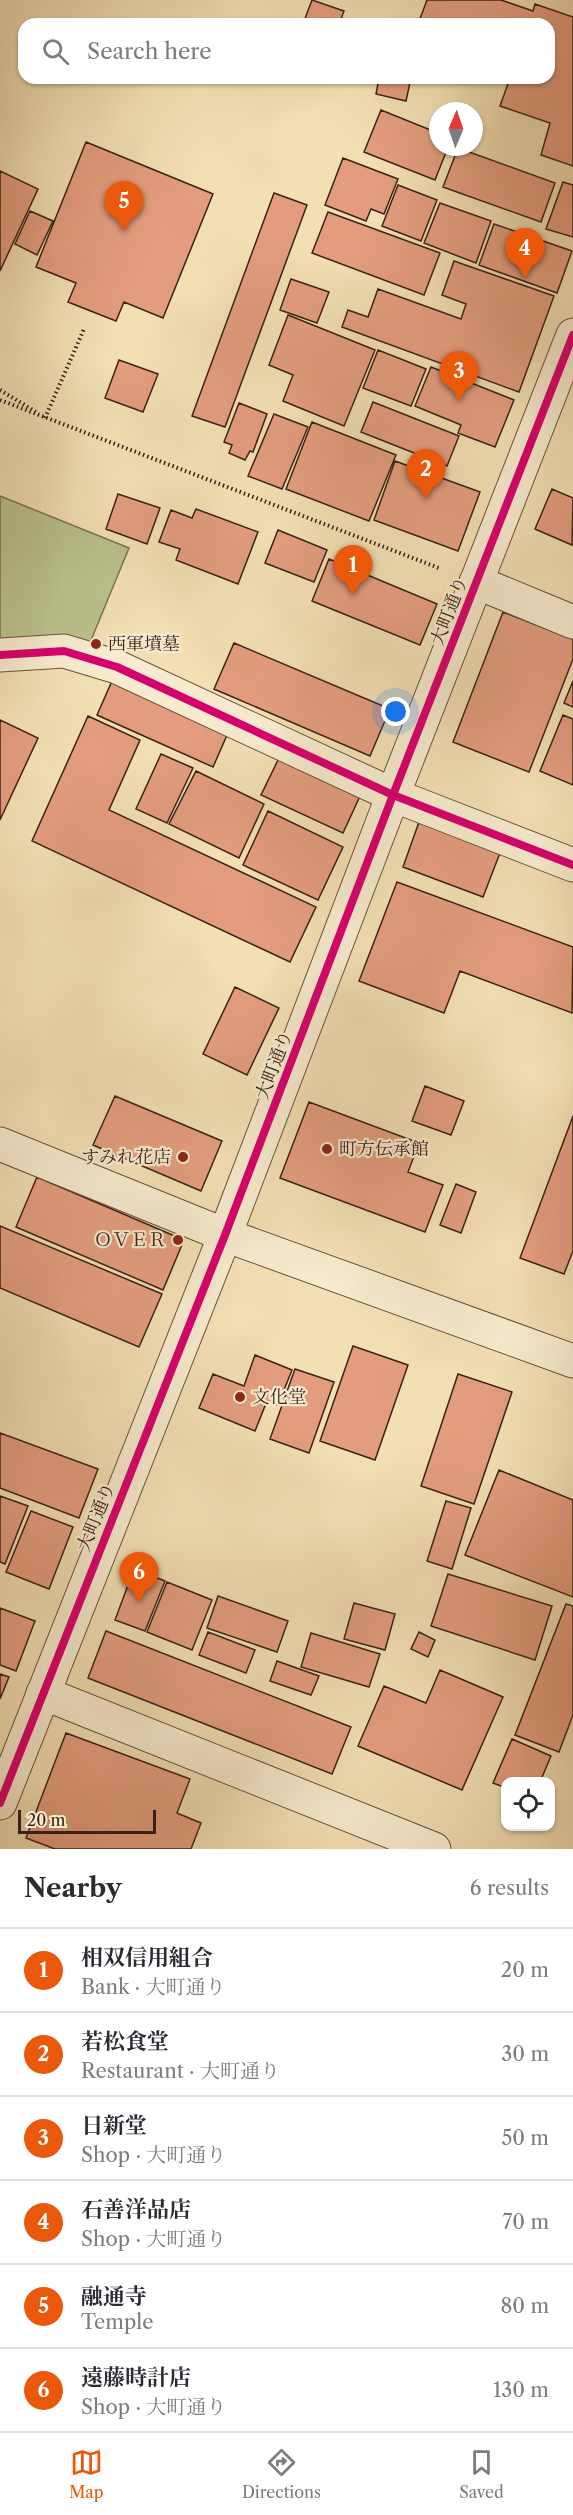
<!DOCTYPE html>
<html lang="en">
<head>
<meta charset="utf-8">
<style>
  body { margin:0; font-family:"Libre Caslon Text","Noto Serif JP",serif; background:#f7f7f7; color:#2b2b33 }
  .controls { position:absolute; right:18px; bottom:18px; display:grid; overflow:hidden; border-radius:12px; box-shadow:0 2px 4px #0004 }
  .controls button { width:54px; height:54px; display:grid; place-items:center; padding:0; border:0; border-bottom:2px solid #e1e1e2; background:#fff; color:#2b2b33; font:30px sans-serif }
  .compass { position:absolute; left:429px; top:102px; width:54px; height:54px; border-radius:50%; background:#fff; box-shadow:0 2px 4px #0004; rotate:2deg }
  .scale { position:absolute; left:18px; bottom:15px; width:138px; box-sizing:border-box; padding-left:6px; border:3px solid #3a2219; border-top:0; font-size:16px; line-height:21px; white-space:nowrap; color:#3a2219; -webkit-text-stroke:4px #f7eace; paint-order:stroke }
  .you { position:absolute; left:396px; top:712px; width:21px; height:21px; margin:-15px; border:4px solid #fff; border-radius:50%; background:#1a73e8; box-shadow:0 0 0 9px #1a73e833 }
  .badge { display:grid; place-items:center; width:39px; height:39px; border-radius:50%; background:#ea580c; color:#fff; font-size:20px; font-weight:700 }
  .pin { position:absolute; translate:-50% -50px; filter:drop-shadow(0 2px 3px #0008) }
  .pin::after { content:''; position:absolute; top:32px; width:21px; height:18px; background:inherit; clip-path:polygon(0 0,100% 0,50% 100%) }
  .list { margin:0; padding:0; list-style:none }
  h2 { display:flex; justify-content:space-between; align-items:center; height:78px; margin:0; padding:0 24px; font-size:26px }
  h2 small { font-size:20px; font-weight:400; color:#7c7c81 }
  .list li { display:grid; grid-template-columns:39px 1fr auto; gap:18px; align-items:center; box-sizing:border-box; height:84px; padding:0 24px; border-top:2px solid #e1e1e2 }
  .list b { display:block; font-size:22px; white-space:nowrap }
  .list p { margin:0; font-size:20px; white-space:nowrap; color:#7c7c81 }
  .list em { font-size:20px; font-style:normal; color:#7c7c81 }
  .icon { flex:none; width:33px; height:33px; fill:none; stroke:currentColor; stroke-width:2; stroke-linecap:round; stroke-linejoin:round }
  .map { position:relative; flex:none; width:573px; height:1849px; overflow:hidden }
  .search { position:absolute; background:#fff; box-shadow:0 2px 4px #0004; left:18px; right:18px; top:18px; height:66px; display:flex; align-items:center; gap:15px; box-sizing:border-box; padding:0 21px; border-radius:18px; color:#7c7c81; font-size:22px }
  .sheet { height:582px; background:#fff }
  nav { display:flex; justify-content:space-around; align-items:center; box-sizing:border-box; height:84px; border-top:2px solid #e1e1e2; background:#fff; font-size:16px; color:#7c7c81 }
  nav a { display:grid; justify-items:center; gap:3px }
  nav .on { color:#ea580c }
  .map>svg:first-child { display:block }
</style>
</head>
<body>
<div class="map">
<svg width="573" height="1849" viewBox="0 0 573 1849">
  <rect width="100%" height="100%" fill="#f2dfb3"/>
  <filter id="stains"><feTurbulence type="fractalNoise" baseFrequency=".00333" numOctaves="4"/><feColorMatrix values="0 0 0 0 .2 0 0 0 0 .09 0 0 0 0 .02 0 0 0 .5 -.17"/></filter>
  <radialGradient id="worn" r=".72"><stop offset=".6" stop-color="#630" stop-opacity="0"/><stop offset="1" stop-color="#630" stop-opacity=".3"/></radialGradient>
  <!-- green -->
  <path fill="#bac28c" stroke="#7a7252" stroke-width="1.5" d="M0 496 129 548 87 650 0 646Z"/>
  <!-- building -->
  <path fill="#e39d7e" stroke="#3a2219" stroke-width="1.5" d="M312 0 344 11 339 24H303Z
    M427 0H501L533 11 535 4 573 17V166L541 155 550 123 500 106 510 78H549V24H418Z
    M379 78H411L406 101 376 94Z
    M381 110 438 133V147H448L435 180 364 152Z
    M86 142 213 194 163 318 124 302 116 321 68 302 76 283 36 267Z
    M458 148 555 183 541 222 443 187Z
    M343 158 398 179 384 214 371 209 366 221 325 205Z
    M0 171 38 189 0 271Z
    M563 182 573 185V237L546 229Z
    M398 185 437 200 421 241 382 226Z
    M274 193 307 205 225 427 192 416Z
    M440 203 491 221 476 263 424 243Z
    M30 211 53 221 37 255 15 244Z
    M328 212 440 253 424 295 312 253Z
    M494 224 572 251 557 293 479 265Z
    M454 261 554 296 519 392 342 327 348 310 368 317 378 289 461 319 466 304 442 295Z
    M291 279 329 292 317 323 280 310Z
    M288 315 375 350 344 426 283 401 293 375 269 365Z
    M378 350 426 369 411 406 363 388Z
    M119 360 158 374 143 412 105 398Z
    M431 367 514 400 495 447 458 433 461 425 415 406Z
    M373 402 459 436 447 466 361 432Z
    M239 403 267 414 253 452 250 451 245 460 229 453 232 445 224 442Z
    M274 414 308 427 282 489 248 476Z
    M312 422 396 455 369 521 286 489Z
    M395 461 480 492 458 551 374 520Z
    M552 489 573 498 572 545 535 529Z
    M118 494 160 508 147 544 106 529Z
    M196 509 258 532 238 584 176 560 180 549 159 542 171 510 192 518Z
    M278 530 327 550 314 582 265 563Z
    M329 559 437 604 420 645 312 601Z
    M503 612 573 639V659L529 772 453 742Z
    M234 643 390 709 370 756 214 689Z
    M112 681 228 733 213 767 97 715Z
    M573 681V707L564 703Z
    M563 715 573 719V785L540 771Z
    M88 716 140 740 109 810 316 907 290 962 32 841Z
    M0 720 38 738 0 820Z
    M161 754 193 768 167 823 136 809Z
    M279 758 360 796 343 833 261 795Z
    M196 771 264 804 239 858 169 824Z
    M268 811 343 847 318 900 243 865Z
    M419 822 500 853 483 897 403 867Z
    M397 882 573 947 572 1013 460 971 444 1013 359 981Z
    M235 987 279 1008 247 1075 203 1054Z
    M425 1086 464 1101 451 1135 412 1121Z
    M115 1096 222 1141 201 1191 93 1145Z
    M309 1102 419 1143 408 1172 443 1185 425 1232 280 1178Z
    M573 1116V1251L564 1274 520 1258Z
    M37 1177 184 1240 163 1290 16 1227Z
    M456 1184 476 1192 461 1233 440 1225Z
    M0 1226 162 1294 139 1347 0 1288Z
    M353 1346 408 1365 375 1460 320 1441Z
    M255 1355 292 1370 278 1405 267 1401 255 1431 199 1408 213 1374 244 1386Z
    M295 1369 334 1382 309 1453 270 1439Z
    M458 1374 512 1392 474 1504 421 1486Z
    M0 1433 98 1469 79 1518 0 1488Z
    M499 1470 573 1500V1597L465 1555Z
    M0 1496 28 1506 5 1564 0 1562Z
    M446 1501 471 1508 452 1569 427 1561Z
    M31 1511 73 1527 49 1589 6 1572Z
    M134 1569 165 1581 145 1631 115 1620Z
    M448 1574 552 1606 535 1660 431 1626Z
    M167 1582 212 1600 192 1650 147 1632Z
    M218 1596 288 1621 277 1652 207 1628Z
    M354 1603 395 1614 385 1650 344 1639Z
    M566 1604 573 1606V1715L559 1752 515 1735Z
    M0 1608 35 1621 16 1671 0 1665Z
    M106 1631 351 1727 332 1774 88 1678Z
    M208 1632 255 1650 246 1673 199 1655Z
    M419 1632 435 1640 428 1657 411 1649Z
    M311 1633 380 1654 369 1687 301 1667Z
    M277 1661 319 1676 311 1695 270 1681Z
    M440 1670 503 1697 462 1790 358 1746 384 1686 426 1703Z
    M0 1674 9 1677 0 1699Z
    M66 1733 190 1779 177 1813 201 1823 191 1849H55L26 1838Z
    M512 1739 551 1756 540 1782H506V1788L493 1783Z"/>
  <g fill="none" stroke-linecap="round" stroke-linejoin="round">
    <!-- minor casing -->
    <g stroke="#685140" stroke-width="35">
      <path id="minor" d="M476 582 573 622
        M0 655 64 651 117 667 393 795 573 865
        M0 1144 225 1235
        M43 1693 434 1849"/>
    </g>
    <!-- tertiary casing -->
    <g stroke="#685140" stroke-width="35">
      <path id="tertiary" d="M225 1235 573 1361
        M0 1803 225 1235 393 795 573 335"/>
    </g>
    <!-- path -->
    <path stroke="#3a2219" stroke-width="4" stroke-dasharray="1.5 3" stroke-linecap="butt" d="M0 390 36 412
      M0 400 439 568
      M45 418 84 329"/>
    <!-- minor -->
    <use href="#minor" stroke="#f7eace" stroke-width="33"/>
    <!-- tertiary -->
    <use href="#tertiary" stroke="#f7eace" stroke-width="33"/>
    <!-- cycleway casing -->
    <g stroke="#f7eace" stroke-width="11">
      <path id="cycleway" d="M0 655 64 651 117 667 393 795 573 865
        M0 1803 225 1235 393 795 573 335"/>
    </g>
    <!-- cycleway -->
    <use href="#cycleway" stroke="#d6006c" stroke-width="8"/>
  </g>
  <!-- markers -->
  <g fill="#8f2418" stroke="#f7eace" stroke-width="2">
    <circle cx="96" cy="644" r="6"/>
    <circle cx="327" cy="1149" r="6"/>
    <circle cx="183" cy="1157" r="6"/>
    <circle cx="178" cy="1240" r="6"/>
    <circle cx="240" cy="1397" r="6"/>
  </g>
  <g text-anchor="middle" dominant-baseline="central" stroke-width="4.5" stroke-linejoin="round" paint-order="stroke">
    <!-- street labels -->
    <g font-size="18" fill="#3a2219" stroke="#f7eace">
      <text transform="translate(449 611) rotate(-69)">大町通り</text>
      <text transform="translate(274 1065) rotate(-69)">大町通り</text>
      <text transform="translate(96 1517) rotate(-68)">大町通り</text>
    </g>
    <!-- poi labels -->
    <g font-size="18" fill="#3a2219" stroke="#f7eace" text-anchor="start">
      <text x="108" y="644">西軍墳墓</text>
      <text x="339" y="1149">町方伝承館</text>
      <text x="171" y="1157" text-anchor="end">すみれ花店</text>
      <text x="166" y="1240" text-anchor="end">ＯＶＥＲ</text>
      <text x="252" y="1397">文化堂</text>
    </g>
  </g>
  <rect width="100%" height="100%" filter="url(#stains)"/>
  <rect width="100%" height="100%" fill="url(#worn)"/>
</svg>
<div class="controls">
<button><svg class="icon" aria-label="locate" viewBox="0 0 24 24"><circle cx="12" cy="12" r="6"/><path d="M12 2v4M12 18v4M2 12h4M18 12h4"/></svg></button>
</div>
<svg class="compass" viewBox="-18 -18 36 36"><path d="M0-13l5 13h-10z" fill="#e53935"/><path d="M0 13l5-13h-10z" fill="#7c7c81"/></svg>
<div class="scale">20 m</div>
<div class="you"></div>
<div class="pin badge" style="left:353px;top:595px">1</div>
<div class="pin badge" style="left:426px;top:499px">2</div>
<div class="pin badge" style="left:459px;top:401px">3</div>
<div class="pin badge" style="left:525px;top:278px">4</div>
<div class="pin badge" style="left:124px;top:231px">5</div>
<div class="pin badge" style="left:139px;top:1602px">6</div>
<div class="search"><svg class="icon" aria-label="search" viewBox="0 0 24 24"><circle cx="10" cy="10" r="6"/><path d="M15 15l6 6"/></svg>Search here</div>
</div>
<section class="sheet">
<h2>Nearby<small>6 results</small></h2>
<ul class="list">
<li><span class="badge">1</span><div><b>相双信用組合</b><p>Bank · 大町通り</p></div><em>20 m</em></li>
<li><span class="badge">2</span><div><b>若松食堂</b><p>Restaurant · 大町通り</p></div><em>30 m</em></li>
<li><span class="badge">3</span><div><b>日新堂</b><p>Shop · 大町通り</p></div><em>50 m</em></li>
<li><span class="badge">4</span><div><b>石善洋品店</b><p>Shop · 大町通り</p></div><em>70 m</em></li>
<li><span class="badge">5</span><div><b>融通寺</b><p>Temple</p></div><em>80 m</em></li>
<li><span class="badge">6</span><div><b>遠藤時計店</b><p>Shop · 大町通り</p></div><em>130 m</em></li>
</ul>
</section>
<nav>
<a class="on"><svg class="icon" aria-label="map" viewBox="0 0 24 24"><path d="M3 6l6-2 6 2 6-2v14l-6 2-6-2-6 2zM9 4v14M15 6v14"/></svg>Map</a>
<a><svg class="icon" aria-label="directions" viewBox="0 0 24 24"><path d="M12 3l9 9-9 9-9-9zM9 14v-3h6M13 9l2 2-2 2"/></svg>Directions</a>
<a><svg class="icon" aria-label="saved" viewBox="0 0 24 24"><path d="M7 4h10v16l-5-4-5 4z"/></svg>Saved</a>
</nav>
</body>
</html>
